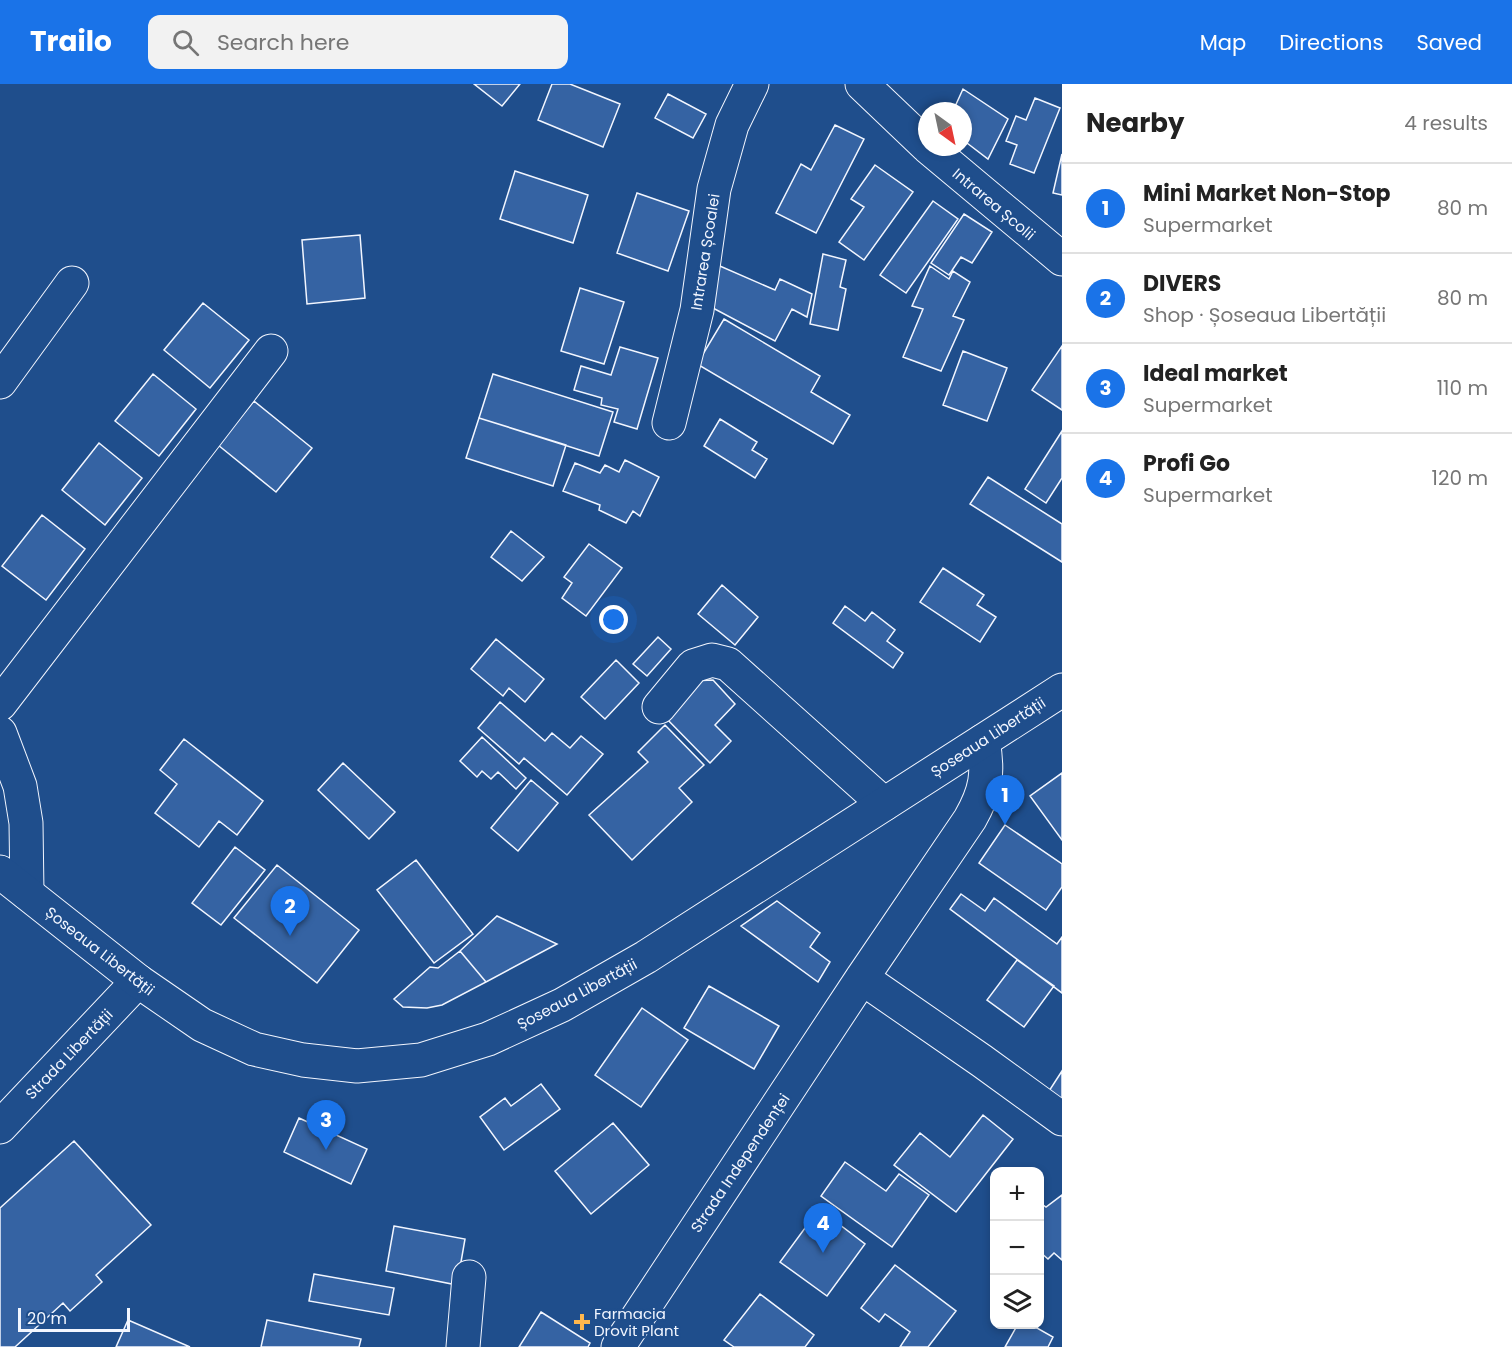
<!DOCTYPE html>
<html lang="en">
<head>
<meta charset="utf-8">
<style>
  body { margin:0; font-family:Poppins,sans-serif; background:#f2f2f2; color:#222 }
  .controls { position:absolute; right:18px; bottom:18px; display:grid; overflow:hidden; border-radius:12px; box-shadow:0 3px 9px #0003 }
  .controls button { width:54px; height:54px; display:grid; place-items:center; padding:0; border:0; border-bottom:2px solid #e0e0e0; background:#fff; color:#222; font:30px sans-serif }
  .compass { position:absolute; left:918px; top:18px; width:54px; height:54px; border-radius:50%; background:#fff; box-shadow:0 3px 9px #0003; rotate:147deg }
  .scale { position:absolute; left:18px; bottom:15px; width:112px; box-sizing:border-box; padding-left:6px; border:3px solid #f2f6ff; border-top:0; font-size:16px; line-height:21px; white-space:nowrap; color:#f2f6ff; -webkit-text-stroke:4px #1f4e8c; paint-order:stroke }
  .you { position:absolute; left:614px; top:536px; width:21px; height:21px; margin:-15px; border:4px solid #fff; border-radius:50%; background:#1a73e8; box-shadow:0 0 0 9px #1a73e833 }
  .badge { display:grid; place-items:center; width:39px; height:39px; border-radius:50%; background:#1a73e8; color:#fff; font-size:20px; font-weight:700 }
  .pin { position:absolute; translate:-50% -50px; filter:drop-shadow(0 2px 3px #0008) }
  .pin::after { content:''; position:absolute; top:32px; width:21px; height:18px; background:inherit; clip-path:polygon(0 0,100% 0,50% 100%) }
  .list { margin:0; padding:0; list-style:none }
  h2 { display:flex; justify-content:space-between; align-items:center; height:78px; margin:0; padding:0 24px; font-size:26px }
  h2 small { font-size:20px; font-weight:400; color:#767676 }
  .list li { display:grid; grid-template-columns:39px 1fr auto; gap:18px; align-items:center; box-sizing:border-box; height:90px; padding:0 24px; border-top:2px solid #e0e0e0 }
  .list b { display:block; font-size:22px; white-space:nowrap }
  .list p { margin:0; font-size:20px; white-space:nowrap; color:#767676 }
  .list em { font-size:20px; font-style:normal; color:#767676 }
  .icon { flex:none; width:33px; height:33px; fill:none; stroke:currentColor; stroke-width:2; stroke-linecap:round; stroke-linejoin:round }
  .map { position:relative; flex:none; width:1062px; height:1263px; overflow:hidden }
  header { display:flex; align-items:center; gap:36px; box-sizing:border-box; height:84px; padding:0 30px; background:#1a73e8; color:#fff }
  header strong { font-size:28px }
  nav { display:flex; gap:33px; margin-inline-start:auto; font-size:21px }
  .search { width:420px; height:54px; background:#f2f2f2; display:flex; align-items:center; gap:15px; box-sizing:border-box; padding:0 21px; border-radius:12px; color:#767676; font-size:22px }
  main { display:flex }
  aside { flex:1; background:#fff }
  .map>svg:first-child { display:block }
</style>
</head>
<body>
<header>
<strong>Trailo</strong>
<div class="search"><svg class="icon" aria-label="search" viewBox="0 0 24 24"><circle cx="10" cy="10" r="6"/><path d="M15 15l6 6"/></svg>Search here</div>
<nav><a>Map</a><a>Directions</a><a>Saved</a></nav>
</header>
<main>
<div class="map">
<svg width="1062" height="1263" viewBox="0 0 1062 1263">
  <rect width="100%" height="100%" fill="#1f4e8c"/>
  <!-- building -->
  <path fill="#3563a3" stroke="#f2f6ff" stroke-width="1.5" d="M474 0H520L502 22Z
    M552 0H570L620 20 603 63 538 36Z
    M963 5 1008 35 988 75 963 56V27H953Z
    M668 10 706 30 693 54 655 34Z
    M1035 14 1060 24 1034 89 1010 80 1017 61 1006 57 1016 32 1026 36Z
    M835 41 864 55 816 149 776 129 801 80 811 86Z
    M1062 70V111L1053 109Z
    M875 81 913 108 864 176 839 158 864 123 851 115Z
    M515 87 588 111 573 159 500 135Z
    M637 109 689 127 668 187 617 169Z
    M933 117 958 135 906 209 880 191Z
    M964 130 992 148 972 179 961 173 949 191 931 179Z
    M360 151 365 214 307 220 302 156Z
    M823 170 846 176 840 203 846 205 838 246 810 240Z
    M713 179 775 206 780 195 812 210 807 233 792 225 775 257 711 223Z
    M930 182 949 195 953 187 970 198 953 232 964 236 941 287 903 273 923 225 912 222Z
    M580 204 624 218 604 280 561 267Z
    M203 219 249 256 210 304 164 266Z
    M724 235 820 292 811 308 850 331 833 360 697 280Z
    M1062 262V326L1032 306Z
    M620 263 658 274 637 345 614 338 618 325 601 321 602 314 574 306 581 282 611 291Z
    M963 267 1007 284 987 337 943 321Z
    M153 290 196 325 159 372 115 337Z
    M493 290 613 328 599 372 479 334Z
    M254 317 312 364 276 408 218 361Z
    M479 334 566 361 553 402 466 374Z
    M720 335 757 358 752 366 767 375 755 394 704 362Z
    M1062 347V394L1046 419 1025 405Z
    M99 359 142 394 105 441 62 406Z
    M625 376 659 393 640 432 633 427 626 439 599 426 600 421 563 407 575 379 600 389 605 381 619 388Z
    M988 393 1062 440V478L970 420Z
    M42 431 85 465 46 516 2 482Z
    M511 447 544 473 522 497 491 473Z
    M589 460 622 484 586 532 562 514 572 499 564 493Z
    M943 484 984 511 977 521 996 533 980 558 920 518Z
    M722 501 758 533 735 561 698 530Z
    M845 522 865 537 872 528 895 546 887 557 903 569 893 584 833 539Z
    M658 553 671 565 647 592 633 580Z
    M496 555 544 595 525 618 509 604 503 612 471 585Z
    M616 576 639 599 605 635 581 613Z
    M713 596 735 620 715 641 731 657 710 679 661 629 690 597Z
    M500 618 545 657 552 649 570 664 581 652 603 670 567 711 524 674 519 680 478 644Z
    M665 641 704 681 679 704 692 718 632 776 589 731 648 678 638 668Z
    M482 653 526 694 516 705 498 688 491 695 482 687 477 693 460 677Z
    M184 655 263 717 237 751 219 737 199 763 155 729 177 700 160 686Z
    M343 679 395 728 369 755 318 706Z
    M1062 689V756L1030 712Z
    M531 696 558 719 518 767 491 744Z
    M1005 741 1062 780V803L1046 826 979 779Z
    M235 763 265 786 221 841 192 819Z
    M416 776 473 850 434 879 377 806Z
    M277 781 359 846 317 899 234 834Z
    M961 810 985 827 994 814 1057 860 1062 853V909L950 825Z
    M777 817 820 849 810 863 830 878 818 898 741 842Z
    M497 832 557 860 486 898 460 867Z
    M460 867 486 898 442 921 427 924 403 923 394 915 430 883 438 884Z
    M1017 876 1054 902 1024 943 987 916Z
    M709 902 779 942 754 985 684 944Z
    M642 924 688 956 641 1023 595 991Z
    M1062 987V1016L1049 1007Z
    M541 1000 560 1025 504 1066 480 1033 505 1014 511 1022Z
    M983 1031 1013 1055 956 1128 894 1081 920 1049 950 1073Z
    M299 1034 367 1065 351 1100 284 1068Z
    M613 1039 649 1081 591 1130 555 1087Z
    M74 1057 151 1141 96 1191 102 1198 70 1227 63 1219 15 1263H0V1124Z
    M845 1078 886 1107 899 1090 929 1111 892 1163 821 1112Z
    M1062 1111V1176L1054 1169 1048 1175 1040 1168V1119L1046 1123Z
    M819 1125 865 1160 827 1212 780 1178Z
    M394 1142 465 1155 457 1201 386 1187Z
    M895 1181 956 1227 928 1263H900L910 1248 885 1230 879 1238 861 1224Z
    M314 1190 394 1204 389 1231 309 1217Z
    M760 1210 814 1251 805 1263H734L724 1256Z
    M541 1228 590 1259 588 1263H519Z
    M128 1236 190 1263H116Z
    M267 1236 361 1255 359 1263H261Z
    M1018 1240H1030L1053 1253 1048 1263H1005Z"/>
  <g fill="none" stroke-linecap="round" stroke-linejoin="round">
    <!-- street casing -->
    <g stroke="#f2f6ff" stroke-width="35">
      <path id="street" d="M862 0 927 62
        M928 63 1062 175
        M0 298 72 199
        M669 339 697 226 714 105 732 41 752 0
        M0 620 271 267
        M659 623 693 582 712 576 728 580 884 720
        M0 649 20 702 26 739 27 809
        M862 894 982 977 1062 1035
        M0 1043 138 897
        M463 1263 469 1193
        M618 1263 862 894 970 735C986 707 989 689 983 657"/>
    </g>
    <!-- secondary casing -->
    <g stroke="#f2f6ff" stroke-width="35">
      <path id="secondary" d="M0 788 138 897 202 941 254 965 303 976 357 982 421 976 488 955 562 921 646 873 1062 606"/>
    </g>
    <!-- street -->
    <use href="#street" stroke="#1f4e8c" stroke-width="33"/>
    <!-- secondary -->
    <use href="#secondary" stroke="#1f4e8c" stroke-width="33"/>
  </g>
  <!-- markers -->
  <path fill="#ffb74d" stroke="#1f4e8c" stroke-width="2" d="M579 1229h6v6h6v6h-6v6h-6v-6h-6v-6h6z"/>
  <g text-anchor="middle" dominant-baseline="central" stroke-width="4.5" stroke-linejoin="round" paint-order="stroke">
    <!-- street labels -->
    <g font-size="15" fill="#f2f6ff" stroke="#1f4e8c">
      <text transform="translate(994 120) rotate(40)">Intrarea Școlii</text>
      <text transform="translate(705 168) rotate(-81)">Intrarea Școalei</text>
      <text transform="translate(988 653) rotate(-33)">Șoseaua Libertății</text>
      <text transform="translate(100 867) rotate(38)">Șoseaua Libertății</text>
      <text transform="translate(577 910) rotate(-28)">Șoseaua Libertății</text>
      <text transform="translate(69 970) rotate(-46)">Strada Libertății</text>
      <text transform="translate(740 1079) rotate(-56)">Strada Independenței</text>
    </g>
    <!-- poi labels -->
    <g font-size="15" fill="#f2f6ff" stroke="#1f4e8c" text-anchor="start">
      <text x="594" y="1229">Farmacia<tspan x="594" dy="17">Drovit Plant</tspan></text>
    </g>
  </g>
</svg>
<div class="controls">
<button>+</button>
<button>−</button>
<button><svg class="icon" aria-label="layers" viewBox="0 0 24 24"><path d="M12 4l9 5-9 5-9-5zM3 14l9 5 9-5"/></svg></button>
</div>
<svg class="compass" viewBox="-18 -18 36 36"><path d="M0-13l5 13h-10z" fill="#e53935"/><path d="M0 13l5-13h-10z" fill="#767676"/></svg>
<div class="scale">20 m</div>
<div class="you"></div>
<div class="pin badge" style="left:1005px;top:741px">1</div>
<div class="pin badge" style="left:290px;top:852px">2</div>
<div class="pin badge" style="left:326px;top:1066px">3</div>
<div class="pin badge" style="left:823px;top:1169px">4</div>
</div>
<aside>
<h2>Nearby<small>4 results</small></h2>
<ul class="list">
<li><span class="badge">1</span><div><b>Mini Market Non-Stop</b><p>Supermarket</p></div><em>80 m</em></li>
<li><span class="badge">2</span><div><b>DIVERS</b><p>Shop · Șoseaua Libertății</p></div><em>80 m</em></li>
<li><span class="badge">3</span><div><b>Ideal market</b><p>Supermarket</p></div><em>110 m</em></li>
<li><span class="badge">4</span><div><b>Profi Go</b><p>Supermarket</p></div><em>120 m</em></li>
</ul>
</aside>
</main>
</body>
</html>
